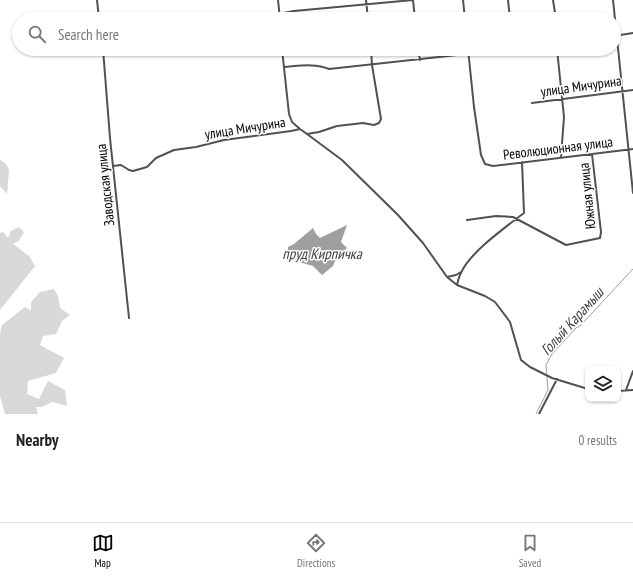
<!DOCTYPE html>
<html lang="en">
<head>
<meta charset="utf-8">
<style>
  body { margin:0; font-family:"PT Sans Narrow",sans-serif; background:#f2f2f2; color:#222 }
  .controls { position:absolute; right:12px; bottom:12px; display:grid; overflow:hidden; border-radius:8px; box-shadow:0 1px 3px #0004 }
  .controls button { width:36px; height:36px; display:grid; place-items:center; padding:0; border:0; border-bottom:1px solid #e0e0e0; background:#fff; color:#222; font:20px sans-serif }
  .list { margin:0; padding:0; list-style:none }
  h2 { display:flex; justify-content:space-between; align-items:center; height:52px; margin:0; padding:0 16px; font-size:17px }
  h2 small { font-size:13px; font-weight:400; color:#767676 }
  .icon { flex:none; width:22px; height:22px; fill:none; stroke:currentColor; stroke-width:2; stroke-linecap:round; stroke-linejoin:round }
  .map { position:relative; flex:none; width:633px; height:414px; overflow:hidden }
  .search { position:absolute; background:#fff; box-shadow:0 1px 3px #0004; left:12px; right:12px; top:12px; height:44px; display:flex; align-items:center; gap:10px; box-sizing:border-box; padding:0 14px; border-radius:22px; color:#767676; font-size:15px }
  .sheet { height:108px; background:#fff }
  nav { display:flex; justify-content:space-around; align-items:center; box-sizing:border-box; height:56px; border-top:1px solid #e0e0e0; background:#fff; font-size:11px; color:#767676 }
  nav a { display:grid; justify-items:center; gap:2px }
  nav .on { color:#000 }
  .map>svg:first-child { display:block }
</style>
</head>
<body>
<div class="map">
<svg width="633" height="414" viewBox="0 0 633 414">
  <rect width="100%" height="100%" fill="#fff"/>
  <!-- green -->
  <path fill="#d8d8d8" d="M0 160 6 164 9 170 7 194 1 187H0Z
    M19 227 24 232 19 241 13 244 29 256 35 266 0 310V233L3 232 8 238 11 231Z
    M54 289 58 296 60 308 70 315 62 321 56 334 43 336 40 345 64 358 56 373 28 381 27 394 39 399 48 381 65 390 67 406 52 402 42 407H36L38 414H5L0 396V333L2 325 25 307 31 311V302L40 292Z"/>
  <!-- water -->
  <path fill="#9f9f9f" d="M347 225 341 242 347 248 342 253V259H336L333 266 322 275 313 266 288 259V247L294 244 313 228 316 234 320 238Z"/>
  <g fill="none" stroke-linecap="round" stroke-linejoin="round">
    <!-- stream -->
    <path stroke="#9f9f9f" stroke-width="1" d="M536 414 548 390 546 365 552 354 576 328 580 326 633 269"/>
    <!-- street -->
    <path stroke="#515151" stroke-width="2" d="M97 0 99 19
      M278 0 280 19
      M366 0 368 19
      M413 0 415 19
      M463 0 465 19
      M508 0 510 19
      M553 0 556 19
      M613 0 633 193
      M251 19 294 11 413 0
      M614 36 633 33
      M103 49 110 138 129 318
      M282 49 289 114 292 122 300 129
      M418 49 420 60
      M468 49 474 107 481 155 485 164 493 166 633 149
      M557 49 564 117 561 157
      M284 67C299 66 315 63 329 69L512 49
      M532 103 633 90
      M307 134 342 160 398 215 423 243 447 277 457 285 485 296 495 302 510 322 521 360 530 367 552 378 588 389
      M113 166 121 165 129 170 133 171 147 167 156 158 174 150 196 147 224 140 291 131 300 129 307 134 319 132 337 126 363 123 374 125 379 123 381 119 372 65 371 49
      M467 220 496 216 513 217 566 245 600 238 601 232 592 154
      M447 277 456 275 461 272
      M457 285C458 281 459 276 461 273 469 253 507 226 524 213L522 162
      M626 390 633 371
      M618 391 633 390
      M539 414 557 379"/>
  </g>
  <g text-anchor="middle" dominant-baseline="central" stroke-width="3" stroke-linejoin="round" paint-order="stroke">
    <!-- street labels -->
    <g font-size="14" fill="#000" stroke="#fff">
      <text transform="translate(581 86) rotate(-8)">улица Мичурина</text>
      <text transform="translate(245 128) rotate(-9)">улица Мичурина</text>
      <text transform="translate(558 148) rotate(-7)">Революционная улица</text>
      <text transform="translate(105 185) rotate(-96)">Заводская улица</text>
      <text transform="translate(587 196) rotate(-96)">Южная улица</text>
    </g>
    <!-- water labels -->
    <g font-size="15" font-style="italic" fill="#404040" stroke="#fff">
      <text x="322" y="253">пруд Кирпичка</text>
      <text transform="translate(572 321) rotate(-48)">Голый Карамыш</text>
    </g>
  </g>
</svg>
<div class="controls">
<button><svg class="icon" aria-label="layers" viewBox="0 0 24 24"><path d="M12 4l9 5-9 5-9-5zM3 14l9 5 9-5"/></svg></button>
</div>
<div class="search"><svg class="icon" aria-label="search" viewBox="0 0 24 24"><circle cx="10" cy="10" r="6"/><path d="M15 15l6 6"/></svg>Search here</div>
</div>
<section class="sheet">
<h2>Nearby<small>0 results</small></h2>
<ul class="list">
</ul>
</section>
<nav>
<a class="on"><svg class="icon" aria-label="map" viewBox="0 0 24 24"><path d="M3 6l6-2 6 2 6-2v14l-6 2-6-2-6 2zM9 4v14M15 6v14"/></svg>Map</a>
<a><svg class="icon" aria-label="directions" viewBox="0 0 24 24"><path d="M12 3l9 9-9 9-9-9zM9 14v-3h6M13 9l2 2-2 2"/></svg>Directions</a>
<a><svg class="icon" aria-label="saved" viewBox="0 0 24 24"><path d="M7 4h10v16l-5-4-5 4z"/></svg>Saved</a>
</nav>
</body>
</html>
